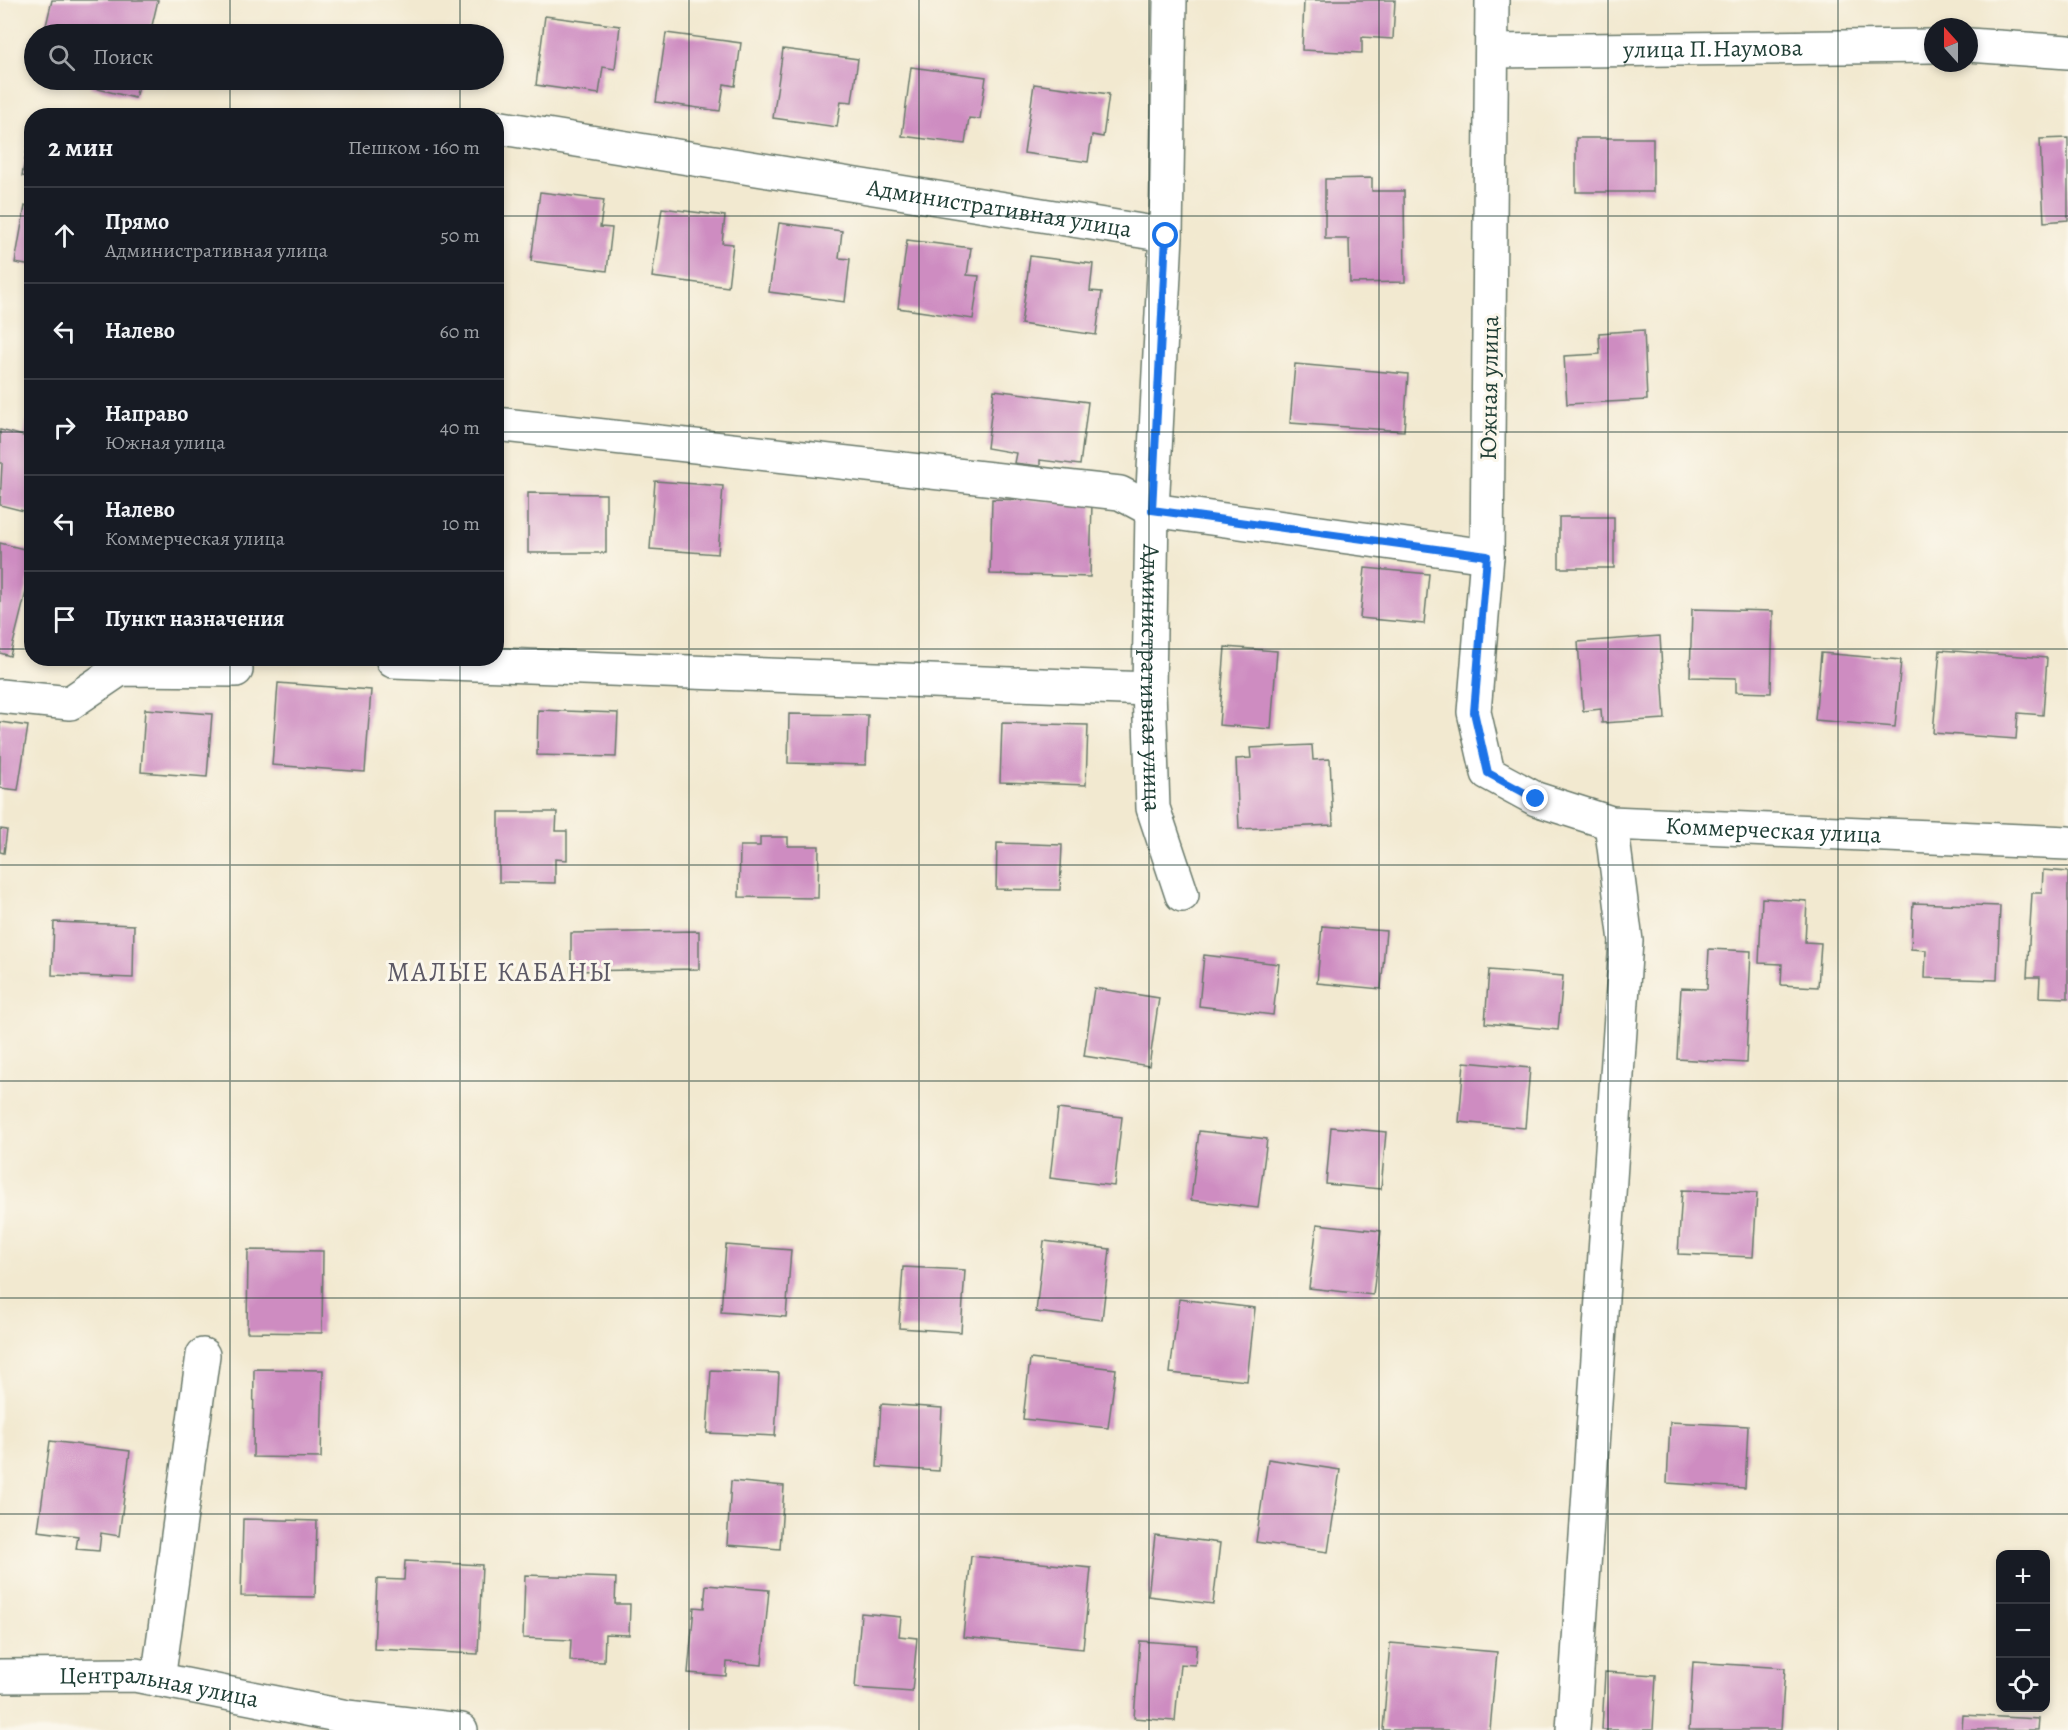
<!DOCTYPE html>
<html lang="ru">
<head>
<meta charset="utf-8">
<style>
  body { margin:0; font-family:Alegreya,serif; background:#242831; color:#f1f3f6 }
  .controls { position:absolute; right:18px; bottom:18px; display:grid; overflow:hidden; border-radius:12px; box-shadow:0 3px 9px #0003 }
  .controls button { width:54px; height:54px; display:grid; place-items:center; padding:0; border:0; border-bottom:2px solid #363941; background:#171b24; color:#f1f3f6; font:30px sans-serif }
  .compass { position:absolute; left:1924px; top:18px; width:54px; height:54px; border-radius:50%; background:#171b24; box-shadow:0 3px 9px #0003; rotate:339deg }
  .stop { position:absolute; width:18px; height:18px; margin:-14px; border:4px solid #1a73e8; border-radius:50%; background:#fff }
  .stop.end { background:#1a73e8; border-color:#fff; box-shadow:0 2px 6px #0008 }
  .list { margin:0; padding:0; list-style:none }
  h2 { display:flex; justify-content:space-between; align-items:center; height:78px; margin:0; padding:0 24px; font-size:26px }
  h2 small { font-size:20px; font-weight:400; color:#9ea1a6 }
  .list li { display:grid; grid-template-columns:39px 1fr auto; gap:18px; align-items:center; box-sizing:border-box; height:96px; padding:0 24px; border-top:2px solid #363941 }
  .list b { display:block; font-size:22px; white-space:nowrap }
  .list p { margin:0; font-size:20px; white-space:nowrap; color:#9ea1a6 }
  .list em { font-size:20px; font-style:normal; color:#9ea1a6 }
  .icon { flex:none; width:33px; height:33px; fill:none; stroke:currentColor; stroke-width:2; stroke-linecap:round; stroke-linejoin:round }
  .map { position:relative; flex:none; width:2068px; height:1730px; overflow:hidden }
  .search { position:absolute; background:#171b24; box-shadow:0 3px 9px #0003; left:24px; top:24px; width:480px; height:66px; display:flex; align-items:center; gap:15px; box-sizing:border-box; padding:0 21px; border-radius:33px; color:#9ea1a6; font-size:22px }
  .panel { position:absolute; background:#171b24; box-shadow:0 3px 9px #0003; left:24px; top:108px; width:480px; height:558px; border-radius:24px }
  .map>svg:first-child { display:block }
</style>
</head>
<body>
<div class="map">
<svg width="2068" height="1730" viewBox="0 0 2068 1730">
  <rect width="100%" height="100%" fill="#fbf7ec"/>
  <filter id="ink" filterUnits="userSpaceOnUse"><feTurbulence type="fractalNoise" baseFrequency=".0167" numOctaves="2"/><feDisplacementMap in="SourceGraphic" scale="12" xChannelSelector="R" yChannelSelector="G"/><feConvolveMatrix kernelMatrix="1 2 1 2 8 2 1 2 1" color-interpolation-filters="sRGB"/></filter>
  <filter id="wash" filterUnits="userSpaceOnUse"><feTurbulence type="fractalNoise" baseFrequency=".008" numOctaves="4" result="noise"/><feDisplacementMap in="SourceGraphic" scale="24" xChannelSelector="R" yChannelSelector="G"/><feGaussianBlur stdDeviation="1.35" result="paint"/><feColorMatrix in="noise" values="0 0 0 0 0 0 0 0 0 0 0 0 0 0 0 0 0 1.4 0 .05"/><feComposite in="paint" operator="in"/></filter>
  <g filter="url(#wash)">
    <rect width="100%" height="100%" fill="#f2e9d0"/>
    <g id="blocks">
      <!-- building -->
      <path fill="#ce8cc1" d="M52 0H158L150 34H44Z
        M1304 0H1395L1393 39 1362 37V53L1302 50Z
        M545 16 620 26 615 69 603 67 599 94 536 85Z
        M666 33 741 43 735 86 724 84 720 111 656 102Z
        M783 49 858 59 852 102 841 101 837 127 773 118Z
        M911 67 986 77 980 119 969 118 965 144 902 136Z
        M92 80H140L135 98 90 87Z
        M1034 84 1109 94 1103 137 1092 135 1088 162 1024 153Z
        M30 133 32 134V178L22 176Z
        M1576 138H1653V192H1576Z
        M2068 138V220L2044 222 2040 139Z
        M1372 178V191H1404L1405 282 1350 283 1349 239H1325V179Z
        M540 192 604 200 600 227 612 228 607 271 531 261Z
        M25 206 32 207V266L15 263Z
        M662 208 725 216 722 243 733 244 728 287 652 277Z
        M779 223 842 231 839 258 850 259 845 302 769 292Z
        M907 240 971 248 967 275 979 276 973 319 898 308Z
        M1030 256 1093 264 1090 291 1102 292 1096 335 1021 324Z
        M1644 330 1647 400 1567 404 1564 356 1600 354 1599 333Z
        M1295 364 1408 374 1404 431 1290 423Z
        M994 390 1088 402 1080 465 1040 460V466L1014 463 1016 453 987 448Z
        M27 421 32 422V513L0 505 2 463H0V430L24 436Z
        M655 481 723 486 718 554 650 549Z
        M528 493 606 494V553H528Z
        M992 499 1092 502 1090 577 990 574Z
        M1559 517H1614V568H1559Z
        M0 543 32 551V568L10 656 0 653Z
        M1365 568 1429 574 1424 624 1360 618Z
        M1692 609 1773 611 1771 693 1736 692V678L1690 677Z
        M1660 636 1665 719 1602 723 1601 709 1583 711 1578 642Z
        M1225 647 1277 651 1271 729 1219 725Z
        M1940 650 2047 658 2043 715 2018 713 2016 739 1933 733Z
        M1821 653 1901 660 1895 727 1815 720Z
        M278 683 371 690 365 772 272 765Z
        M145 709 212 714 207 777 141 772Z
        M538 710 618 713 616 757 537 755Z
        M789 714 868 715 866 765 788 763Z
        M0 722 28 726 18 790 0 788Z
        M1002 723 1088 725 1086 785 1000 782Z
        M1312 745 1313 760 1330 759 1333 825 1239 829 1236 759 1251 758 1250 748Z
        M499 812H557L556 831H567V860L555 859V883L499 882Z
        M0 829 7 830 4 853 0 852Z
        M760 837H788V846H819L818 898 739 897 740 846H760Z
        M997 843 1062 845 1060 890 996 889Z
        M2043 870 2068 872V998L2039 997 2040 977H2027L2032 893H2042Z
        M1762 898 1807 901 1805 942 1821 943 1818 987 1781 985 1782 964 1759 963Z
        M1913 903 2000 906 1997 980 1925 978 1926 950 1911 949Z
        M54 922 134 925 133 978 52 975Z
        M1322 926 1386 931 1381 989 1317 983Z
        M699 931V969L571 971V933Z
        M1709 949 1751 951 1746 1063 1677 1059 1681 988 1707 989Z
        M1204 955 1279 964 1273 1015 1199 1006Z
        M1489 970 1563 976 1558 1030 1485 1023Z
        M1094 988 1159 998 1149 1066 1084 1056Z
        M1464 1062 1530 1068 1525 1128 1459 1122Z
        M1058 1109 1122 1117 1114 1186 1050 1178Z
        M1331 1127 1386 1132 1381 1189 1326 1184Z
        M1199 1131 1267 1139 1258 1208 1191 1200Z
        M1682 1190 1757 1193 1753 1257 1678 1254Z
        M1317 1224 1381 1231 1373 1295 1309 1288Z
        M1044 1241 1110 1249 1102 1320 1036 1312Z
        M726 1245 791 1250 786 1317 721 1312Z
        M248 1250 323 1251 322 1333 247 1332Z
        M903 1267 965 1270 961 1332 899 1328Z
        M1179 1299 1255 1308 1247 1381 1170 1373Z
        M1030 1359 1116 1369 1108 1428 1023 1419Z
        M254 1369 323 1370 321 1458 253 1457Z
        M711 1370 779 1373 775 1436 707 1433Z
        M881 1404 942 1408 939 1471 877 1467Z
        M1670 1422 1748 1426 1745 1488 1667 1483Z
        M50 1441 130 1451 119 1536 101 1533 99 1551 76 1549 78 1536 38 1531Z
        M1268 1459 1340 1470 1328 1552 1256 1542Z
        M731 1481 784 1486 780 1549 727 1545Z
        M243 1519 317 1521 315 1597 241 1596Z
        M1155 1535 1220 1543 1213 1604 1148 1596Z
        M971 1556 1091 1568 1083 1649 963 1637Z
        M405 1561 482 1565 478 1654 374 1649 377 1579 404 1580Z
        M525 1575 616 1578 615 1604H630L629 1635 605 1634 604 1662 570 1661 571 1640 523 1638Z
        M706 1585 769 1590 762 1665 727 1662 726 1676 688 1673 694 1607 704 1608Z
        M861 1613 901 1617 899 1636 917 1638 912 1692 855 1688Z
        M1140 1641 1197 1645 1195 1665 1180 1664 1175 1721 1134 1718Z
        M1390 1643 1497 1652 1490 1730H1383Z
        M1693 1662 1785 1668 1781 1730H1689Z
        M1605 1672 1656 1675 1653 1730H1602Z
        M1963 1715 2039 1719 2038 1730H1962Z"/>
    </g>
  </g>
  <g filter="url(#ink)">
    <use href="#blocks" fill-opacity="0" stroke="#69796b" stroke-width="1.5"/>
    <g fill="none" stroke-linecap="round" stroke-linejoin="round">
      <!-- minor casing -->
      <g stroke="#69796b" stroke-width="36">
        <g id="minor">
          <path id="s1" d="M1492 0 1487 556 1474 712 1488 773 1536 799 1611 823 2068 843"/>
          <path d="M1969 45 2068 52"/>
          <path id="s2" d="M1493 51 1933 46"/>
          <path id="s3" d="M496 127 1166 235 1152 510 1149 689 1153 808 1182 895"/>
          <path d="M1166 235 1170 0"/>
          <path d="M496 424 1120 493 1152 510 1487 556"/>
          <path d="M393 661 1149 689"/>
          <path d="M0 696 70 703 120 669 236 670"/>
          <path id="s4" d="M0 1676 135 1675 347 1717 461 1730"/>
          <path d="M158 1680 203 1355"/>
          <path d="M1573 1730 1626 941 1611 823"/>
        </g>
      </g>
      <!-- minor -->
      <use href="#minor" stroke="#fff" stroke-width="33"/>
    </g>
  </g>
  <g fill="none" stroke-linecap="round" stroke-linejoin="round" filter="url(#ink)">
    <!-- route -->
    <path stroke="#1a73e8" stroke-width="8" d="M1166 236 1152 510 1487 556 1474 712 1488 773 1536 799"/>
  </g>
  <!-- grid -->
  <path fill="none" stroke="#1f3d34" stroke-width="1.5" stroke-opacity="0.55" d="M230 0V34M460 0V34M689 0V1730M919 0V1730M1149 0V1730M1379 0V1730M1608 0V1730M1838 0V1730M230 80V116M460 80V116M0 216H32M496 216H2068M0 432H32M496 432H2068M0 649H32M496 649H2068M230 658V1730M460 658V1730M0 865H2068M0 1081H2068M0 1298H2068M0 1514H2068"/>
  <g text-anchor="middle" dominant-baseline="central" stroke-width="6" stroke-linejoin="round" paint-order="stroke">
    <!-- street labels -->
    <g font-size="24" fill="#1f3d34" stroke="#fbf7ec">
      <text stroke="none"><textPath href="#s2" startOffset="220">улица П.Наумова</textPath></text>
      <text stroke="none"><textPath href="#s3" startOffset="510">Административная улица</textPath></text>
      <text transform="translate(1489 388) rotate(-89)">Южная улица</text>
      <text stroke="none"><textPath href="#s3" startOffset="1122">Административная улица</textPath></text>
      <text stroke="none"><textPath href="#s1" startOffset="1071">Коммерческая улица</textPath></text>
      <text stroke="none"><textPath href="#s4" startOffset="160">Центральная улица</textPath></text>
    </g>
    <!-- quarter labels -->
    <g font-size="27" letter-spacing="1.5" fill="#5c5965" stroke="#fbf7ec">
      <text x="500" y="972">МАЛЫЕ КАБАНЫ</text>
    </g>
  </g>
</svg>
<div class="controls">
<button>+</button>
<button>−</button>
<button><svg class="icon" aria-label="locate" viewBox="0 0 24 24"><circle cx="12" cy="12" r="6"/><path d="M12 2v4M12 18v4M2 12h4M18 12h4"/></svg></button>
</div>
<svg class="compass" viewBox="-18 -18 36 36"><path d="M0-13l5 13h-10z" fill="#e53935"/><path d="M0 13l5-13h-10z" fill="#9ea1a6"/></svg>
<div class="stop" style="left:1166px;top:236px"></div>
<div class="stop end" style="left:1536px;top:799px"></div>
<div class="search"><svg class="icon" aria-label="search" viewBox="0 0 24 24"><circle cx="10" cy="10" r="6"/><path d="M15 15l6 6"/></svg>Поиск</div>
<section class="panel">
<h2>2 мин<small>Пешком · 160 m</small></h2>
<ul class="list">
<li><svg class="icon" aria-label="ahead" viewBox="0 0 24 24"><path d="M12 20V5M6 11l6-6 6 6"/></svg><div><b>Прямо</b><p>Административная улица</p></div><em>50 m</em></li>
<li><svg class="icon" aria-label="left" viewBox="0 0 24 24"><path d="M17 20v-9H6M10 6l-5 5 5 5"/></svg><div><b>Налево</b></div><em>60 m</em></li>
<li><svg class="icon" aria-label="right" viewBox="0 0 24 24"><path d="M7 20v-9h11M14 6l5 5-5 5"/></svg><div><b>Направо</b><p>Южная улица</p></div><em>40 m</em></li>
<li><svg class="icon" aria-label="left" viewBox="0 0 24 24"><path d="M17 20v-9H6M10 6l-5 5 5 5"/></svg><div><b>Налево</b><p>Коммерческая улица</p></div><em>10 m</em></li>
<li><svg class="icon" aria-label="arrive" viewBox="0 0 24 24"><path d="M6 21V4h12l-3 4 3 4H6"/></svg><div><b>Пункт назначения</b></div></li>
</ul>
</section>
</div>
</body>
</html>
